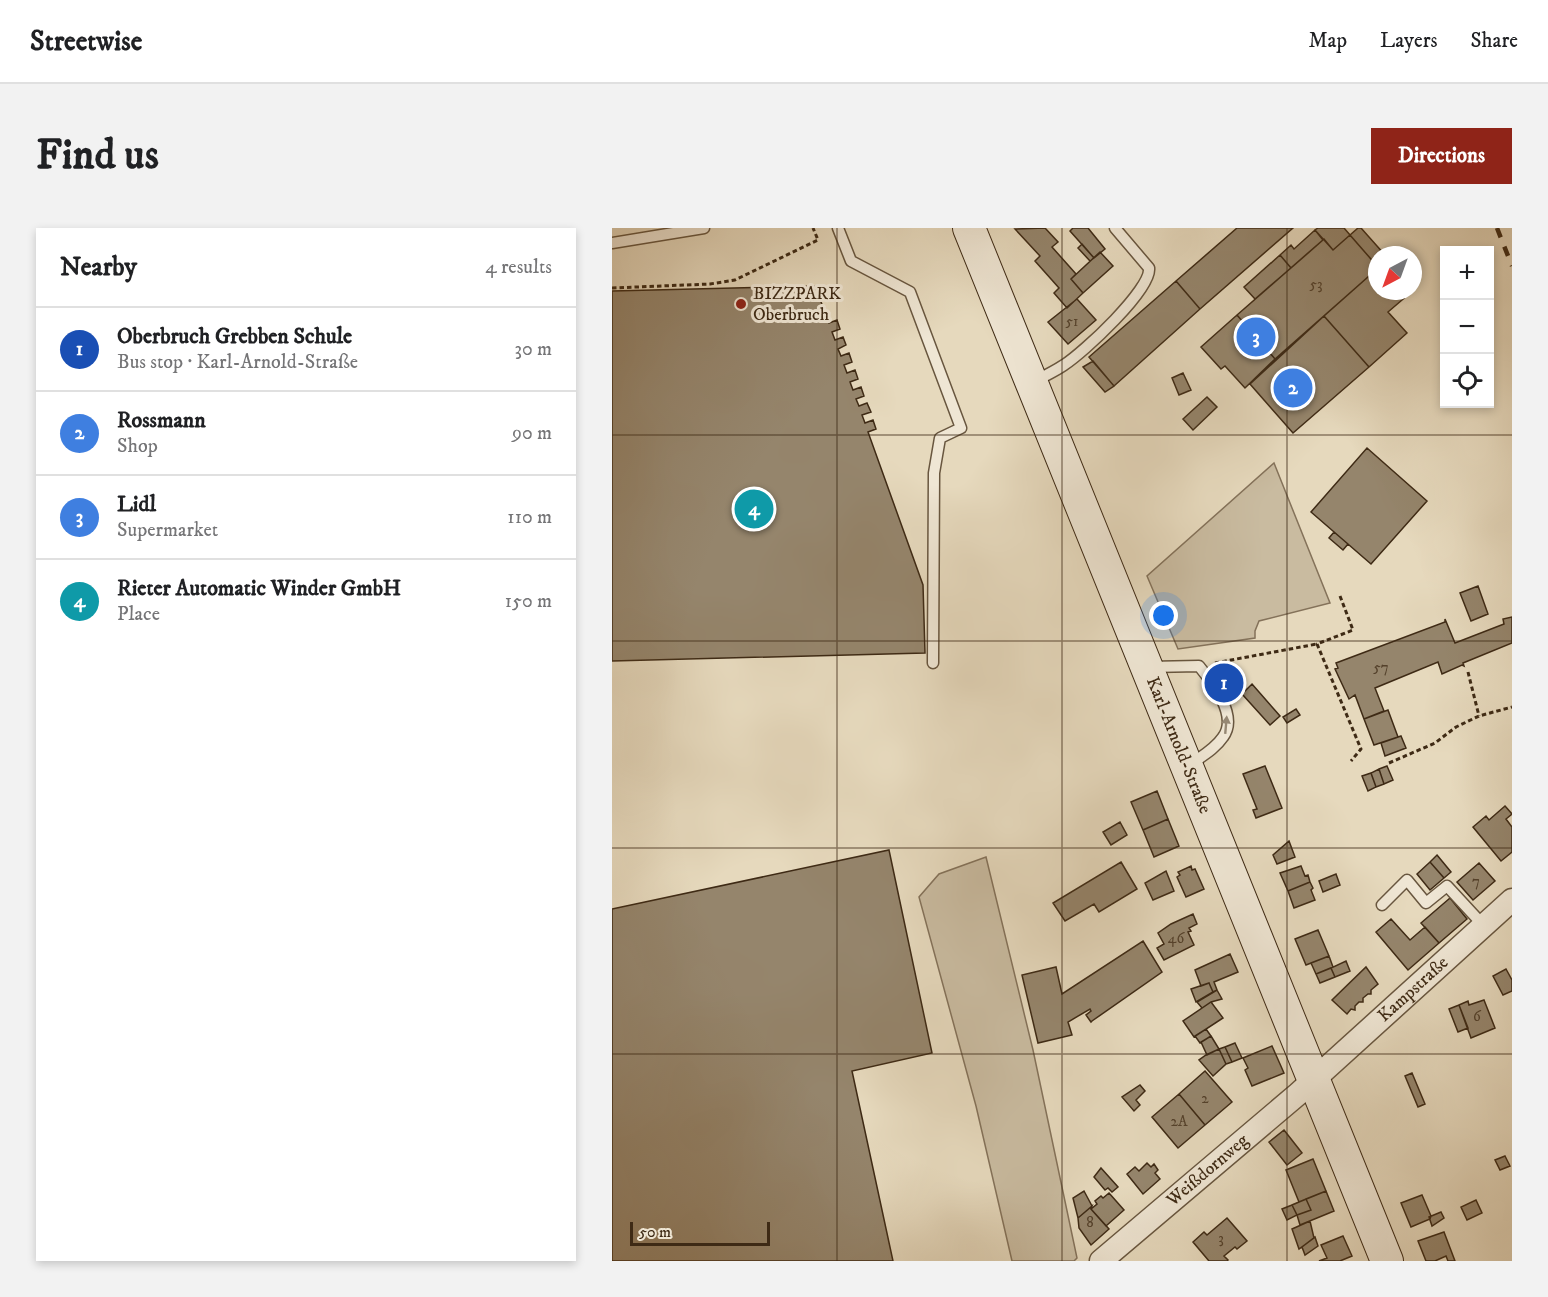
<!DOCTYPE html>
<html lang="en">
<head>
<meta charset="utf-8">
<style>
  body { margin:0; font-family:"IM FELL DW Pica",serif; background:#f2f2f2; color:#202124 }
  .controls { position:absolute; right:18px; top:18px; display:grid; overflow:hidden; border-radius:0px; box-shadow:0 3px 9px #0003 }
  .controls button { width:54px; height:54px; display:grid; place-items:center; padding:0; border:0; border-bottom:2px solid #e0e0e0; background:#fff; color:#202124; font:30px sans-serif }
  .compass { position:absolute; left:756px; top:18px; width:54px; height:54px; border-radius:50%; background:#fff; box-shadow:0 3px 9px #0003; rotate:221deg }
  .scale { position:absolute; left:18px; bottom:15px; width:140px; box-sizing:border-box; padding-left:6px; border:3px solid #3e2a15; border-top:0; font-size:16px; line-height:21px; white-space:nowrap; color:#3e2a15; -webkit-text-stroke:4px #efe6d4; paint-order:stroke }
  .you { position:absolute; left:552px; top:388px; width:21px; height:21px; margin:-15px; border:4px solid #fff; border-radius:50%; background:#1a73e8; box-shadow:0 0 0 9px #1a73e833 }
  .badge { display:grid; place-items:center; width:39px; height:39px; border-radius:50%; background:#8f2418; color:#fff; font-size:20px; font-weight:700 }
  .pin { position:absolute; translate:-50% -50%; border:3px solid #fff; box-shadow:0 2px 6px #0006 }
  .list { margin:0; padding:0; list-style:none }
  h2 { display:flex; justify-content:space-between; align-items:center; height:78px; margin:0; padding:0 24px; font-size:26px }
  h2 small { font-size:20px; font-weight:400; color:#757577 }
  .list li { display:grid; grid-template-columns:39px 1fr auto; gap:18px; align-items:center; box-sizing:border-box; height:84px; padding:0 24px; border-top:2px solid #e0e0e0 }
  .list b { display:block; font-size:22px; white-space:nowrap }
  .list p { margin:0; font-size:20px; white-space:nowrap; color:#757577 }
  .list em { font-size:20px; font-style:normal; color:#757577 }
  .icon { flex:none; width:33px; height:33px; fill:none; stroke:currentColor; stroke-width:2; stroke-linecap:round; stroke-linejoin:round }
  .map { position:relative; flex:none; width:900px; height:1033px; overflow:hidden; border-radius:0px }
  header { display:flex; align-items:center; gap:36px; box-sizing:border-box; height:84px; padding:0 30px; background:#fff; border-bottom:2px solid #e0e0e0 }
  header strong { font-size:28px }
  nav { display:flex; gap:33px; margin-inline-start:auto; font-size:21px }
  .intro { display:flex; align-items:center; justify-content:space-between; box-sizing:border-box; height:144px; padding:0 36px }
  h1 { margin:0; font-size:42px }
  .button { padding:15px 27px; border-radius:0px; background:#8f2418; color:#fff; font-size:21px; font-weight:700 }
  main { display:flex; gap:36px; padding:0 36px }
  aside { flex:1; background:#fff; border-radius:0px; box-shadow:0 3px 9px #0003 }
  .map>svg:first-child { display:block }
</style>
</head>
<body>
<header>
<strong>Streetwise</strong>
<nav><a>Map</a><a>Layers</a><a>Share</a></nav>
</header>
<div class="intro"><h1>Find us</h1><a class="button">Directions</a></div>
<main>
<aside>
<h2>Nearby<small>4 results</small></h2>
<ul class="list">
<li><span class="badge" style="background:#1a4fb4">1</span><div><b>Oberbruch Grebben Schule</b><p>Bus stop · Karl-Arnold-Straße</p></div><em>30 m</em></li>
<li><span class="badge" style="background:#3f7fe0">2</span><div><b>Rossmann</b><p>Shop</p></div><em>90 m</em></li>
<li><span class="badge" style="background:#3f7fe0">3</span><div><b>Lidl</b><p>Supermarket</p></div><em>110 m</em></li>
<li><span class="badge" style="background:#0f9aa8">4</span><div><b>Rieter Automatic Winder GmbH</b><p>Place</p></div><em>150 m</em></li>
</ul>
</aside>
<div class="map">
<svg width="900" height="1033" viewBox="0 0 900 1033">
  <rect width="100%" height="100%" fill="#e6d9bd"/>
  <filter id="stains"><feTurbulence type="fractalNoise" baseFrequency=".00333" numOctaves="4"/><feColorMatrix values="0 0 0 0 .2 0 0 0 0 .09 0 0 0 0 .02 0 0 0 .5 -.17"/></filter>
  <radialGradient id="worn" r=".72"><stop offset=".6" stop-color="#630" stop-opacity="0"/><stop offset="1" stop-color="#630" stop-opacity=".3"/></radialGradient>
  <!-- green -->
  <path fill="#c9bba0" stroke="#84725a" stroke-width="1.5" d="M662 235 718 375 647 393 643 403V410L566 421 535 348Z
    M374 629 421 822 465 1030 462 1033H400L364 878 307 669 327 646Z"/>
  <!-- building -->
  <path fill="#95856c" stroke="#3e2a15" stroke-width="1.5" d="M433 0 446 14 440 19 464 46 459 51 471 65 455 80 442 65 447 60 423 33 428 28 403 1Z
    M461 0H476L493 21 482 30 458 3Z
    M625 0H681L588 81 564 53Z
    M706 0H732L738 7 721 22 703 2Z
    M746 0H749L773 27H765V38L738 7Z
    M703 2 711 12 679 40 668 27 679 17 682 21Z
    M738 7 765 38V41L663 131 625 87 712 11 721 22Z
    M470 16 482 30 478 33 466 20Z
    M488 24 501 38 471 65 459 51Z
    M668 27 679 40 643 71 632 59Z
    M765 41V63H794L797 66 776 84 795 105 757 139 712 88Z
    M564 53 588 81 502 158 477 129Z
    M203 58 217 95 225 92 228 101 220 104 223 112 231 109 234 117 226 121 229 128 237 125 240 134 232 137 235 145 243 142 246 151 238 154 241 162 249 159 252 168 244 171 247 178 255 175 259 184 250 187 253 195 261 192 264 201 256 204 311 357 313 425 0 433V63Z
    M465 71 484 92 456 116 436 94Z
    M625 87 663 131 633 160 613 138 609 141 589 119Z
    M712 88 757 139 681 205 638 156Z
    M481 133 502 158 493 164 471 139Z
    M571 145 579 162 567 167 560 150Z
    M595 169 605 179 581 202 571 191Z
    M755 220 815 273 759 336 699 284Z
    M722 304 736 316 731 322 717 310Z
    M866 358 876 386 859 393 848 365Z
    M900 389V415L851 435 852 438 850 437 830 446 826 434 763 460 772 483 752 491 743 467 737 471 723 441 726 440 724 435 833 394V391L843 415 892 396 891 391Z
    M640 456 668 488 658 497 630 466Z
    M684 481 688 487 675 495 671 489Z
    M776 482 786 509 762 517 752 491Z
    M789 508 794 520 773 528 769 515Z
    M653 538 670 580 644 590 641 582 645 581 631 546Z
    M775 538 781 552 772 556 767 541Z
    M767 541 772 556 764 559 759 545Z
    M759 545 764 559 756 563 750 548Z
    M545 563 556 591 531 602 519 574Z
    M893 578 900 586 894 591 900 599V624L889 633 861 599 874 588 877 592Z
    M556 591 567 618 542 629 531 602Z
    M508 594 515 607 499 617 491 604Z
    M677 613 683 629 665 636 661 627Z
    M277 622 320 825 240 843 281 1033H0V681Z
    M825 627 839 644 832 650 818 634Z
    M509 634 525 661 487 684 482 676 453 693 441 675Z
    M818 634 832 650 818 662 805 646Z
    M867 635 883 653 861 672 845 654Z
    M579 638 580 642 583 641 592 661 574 669 565 649 568 647 566 644Z
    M689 638 693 648 696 647 698 654 676 663 668 645Z
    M554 643 562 663 541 672 533 655Z
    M724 646 728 657 711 664 707 653Z
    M698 654 701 660 699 662 703 672 682 680 676 663Z
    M838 670 855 691 827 715 809 695Z
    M581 686 585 696 577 700 579 703 576 704 582 717 552 732 545 720 552 716 546 705 559 696Z
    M779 691 798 712 813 699 827 715 796 742 764 704Z
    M706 702 717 728 694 737 683 711Z
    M531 713 550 744 480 793 479 794 474 787 479 783 478 781 456 794 460 807 426 815 410 747 444 739 450 766Z
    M618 726 626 744 602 754 605 762 601 764 597 755 589 758 583 742Z
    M717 728 721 739 704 746 699 735Z
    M734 733 738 743 723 749 719 740Z
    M754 739 766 756 759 762V766H756L751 770V774H747L743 778V782L739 781 735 786 720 772Z
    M719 740 723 749 708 755 704 746Z
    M894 741 900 752V763L891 767 881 748Z
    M597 755 601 764 584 774 579 761Z
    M605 762 610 771 599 774 590 780 585 774Z
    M872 772 883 800 859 810 847 777 856 773 857 777Z
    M599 774 611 790 582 809 571 793Z
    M847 777 856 800 846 804 837 781Z
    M594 801 599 808 588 815 583 808Z
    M599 808 607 821 595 827 589 814Z
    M623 815 630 830 620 834 613 819Z
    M660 818 672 845 640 858 633 842 636 840 631 830Z
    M613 819 620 834 614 836 607 821Z
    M607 821 614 836 601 848 587 832 594 827Z
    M593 843 620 874 593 897 567 866Z
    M800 845 813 876 806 879 793 848Z
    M528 857 533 863 524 872 528 877 522 883 510 869Z
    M567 866 593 897 566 920 540 889Z
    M672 902 690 925 675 937 657 914Z
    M893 928 898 938 888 942 883 932Z
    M701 931 714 963 687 974 674 942Z
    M535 935 539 939 542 936 546 942 543 945 548 951 531 966 515 946 523 939 527 943Z
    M489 940 506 959 500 964 496 960 493 962 482 949Z
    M472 963 480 978 466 990 461 970Z
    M714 963 722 983 688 997 685 987 699 982 694 971Z
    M497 965 512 982 494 998 479 981 485 976 483 973 489 968 491 970Z
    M810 967 819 988 818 991 799 999 789 975Z
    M694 971 699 982 685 987 680 977Z
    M864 972 870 985 855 992 849 979Z
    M680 977 685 987 675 992 670 981Z
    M480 978 479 981 497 1001 479 1017 467 1000 466 990Z
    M829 984 832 990 820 998 817 989Z
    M615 990 635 1013 625 1021 623 1019 612 1028 616 1032 615 1033H597L581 1014 592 1004 595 1007Z
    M698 993 702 1010 687 1021 680 1001Z
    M832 1004 843 1033H836L834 1028 823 1033H814L806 1013Z
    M731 1008 740 1028 728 1033H707L715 1030 709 1017Z
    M703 1009 706 1018 693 1027 690 1019Z"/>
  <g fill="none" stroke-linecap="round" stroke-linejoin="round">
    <!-- service casing -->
    <g stroke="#68563f" stroke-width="13">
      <path id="service" d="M226 0 239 33 298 64 349 200 328 210 322 245 321 435
        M0 15 92 0
        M423 153C433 148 443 143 452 137 471 125 540 61 537 40L503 0
        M537 439 587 438C600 454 627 488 611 509 603 521 590 528 579 536
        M770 677 795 652 814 675 835 658 872 698"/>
    </g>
    <!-- minor casing -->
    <g stroke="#68563f" stroke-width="25">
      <g id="minor">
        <path id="s1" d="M489 1033 686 866 900 672"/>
      </g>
    </g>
    <!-- secondary casing -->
    <g stroke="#3e2a15" stroke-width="34">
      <g id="secondary">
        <path id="s2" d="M357 0 775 1033"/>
      </g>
    </g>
    <!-- path -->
    <path stroke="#3e2a15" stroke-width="3" stroke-dasharray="4.5 3" stroke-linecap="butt" d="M0 60 98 56 123 52 206 12 201 0
      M728 368 741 402 705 416 749 521 739 533
      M603 435 705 416
      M856 444 867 488
      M777 535 823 515 844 499 867 488 900 479"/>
    <!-- service -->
    <use href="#service" stroke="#efe6d4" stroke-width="10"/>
    <!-- minor -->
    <use href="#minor" stroke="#efe6d4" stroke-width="22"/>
    <!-- secondary -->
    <use href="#secondary" stroke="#efe6d4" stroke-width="32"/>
    <!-- rail -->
    <path stroke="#3e2a15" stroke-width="4.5" stroke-dasharray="10 10" stroke-linecap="butt" d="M885 0 900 38"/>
  </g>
  <!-- one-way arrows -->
  <defs><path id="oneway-solid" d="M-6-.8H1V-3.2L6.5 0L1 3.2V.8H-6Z" transform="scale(1.5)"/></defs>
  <use fill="#968874" href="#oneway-solid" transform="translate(614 497) rotate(-85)"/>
  <!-- grid -->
  <path fill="none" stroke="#3e2a15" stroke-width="1.5" stroke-opacity="0.55" d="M225 0V1033M450 0V1033M675 0V1033M0 207H900M0 413H900M0 620H900M0 826H900"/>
  <!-- markers -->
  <circle fill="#8f2418" stroke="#efe6d4" stroke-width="2" cx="129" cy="76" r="6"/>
  <g text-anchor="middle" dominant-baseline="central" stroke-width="6" stroke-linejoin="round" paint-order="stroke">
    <!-- number labels -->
    <g font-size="15" fill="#54412b">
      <text x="704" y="56">53</text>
      <text x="460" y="93">51</text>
      <text x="769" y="439">57</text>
      <text x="864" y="653">7</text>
      <text x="564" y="710">46</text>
      <text x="865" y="788">6</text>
      <text x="593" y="870">2</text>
      <text x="567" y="893">2A</text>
      <text x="478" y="994">8</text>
      <text x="609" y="1010">3</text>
    </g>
    <!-- poi labels -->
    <g font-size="18" fill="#3e2a15" stroke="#efe6d4" text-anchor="start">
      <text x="141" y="66">BIZZPARK<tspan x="141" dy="21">Oberbruch</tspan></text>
    </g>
    <!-- street labels -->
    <g font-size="18" fill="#3e2a15" stroke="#efe6d4">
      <text stroke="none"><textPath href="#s2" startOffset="558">Karl-Arnold-Straße</textPath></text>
      <text stroke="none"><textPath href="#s1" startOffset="414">Kampstraße</textPath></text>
      <text stroke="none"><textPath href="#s1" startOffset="140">Weißdornweg</textPath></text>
    </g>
  </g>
  <rect width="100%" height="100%" filter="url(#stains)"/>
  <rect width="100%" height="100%" fill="url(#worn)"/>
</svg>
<div class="controls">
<button>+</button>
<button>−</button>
<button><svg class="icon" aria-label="locate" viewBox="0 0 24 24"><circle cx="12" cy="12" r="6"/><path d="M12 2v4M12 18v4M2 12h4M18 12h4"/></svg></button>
</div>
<svg class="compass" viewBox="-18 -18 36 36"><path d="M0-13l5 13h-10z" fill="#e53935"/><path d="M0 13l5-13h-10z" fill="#757577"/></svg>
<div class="scale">50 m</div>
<div class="you"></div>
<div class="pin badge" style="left:612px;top:455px;background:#1a4fb4">1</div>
<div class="pin badge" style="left:681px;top:160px;background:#3f7fe0">2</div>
<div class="pin badge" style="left:644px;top:109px;background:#3f7fe0">3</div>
<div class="pin badge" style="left:142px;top:281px;background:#0f9aa8">4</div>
</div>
</main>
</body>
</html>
